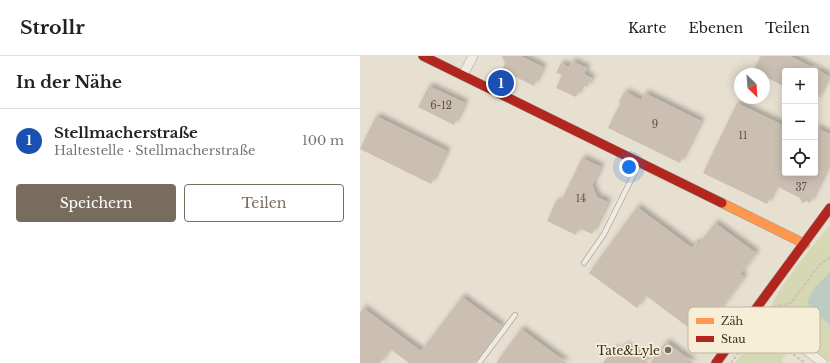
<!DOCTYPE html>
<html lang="de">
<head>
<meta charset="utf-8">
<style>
  body { margin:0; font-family:"Libre Baskerville",serif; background:#f6f6f6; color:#222 }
  .controls { position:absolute; right:12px; top:12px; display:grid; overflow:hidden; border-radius:4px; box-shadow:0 2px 10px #0003 }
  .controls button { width:36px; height:36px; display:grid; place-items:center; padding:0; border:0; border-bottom:1px solid #e0e0e0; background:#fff; color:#222; font:20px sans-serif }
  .compass { position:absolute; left:374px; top:12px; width:36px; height:36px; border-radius:50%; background:#fff; box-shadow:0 2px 10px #0003; rotate:155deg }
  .you { position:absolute; left:269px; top:111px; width:14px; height:14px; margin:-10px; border:3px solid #fff; border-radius:50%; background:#1a73e8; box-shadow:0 0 0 6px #1a73e833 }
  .badge { display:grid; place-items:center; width:26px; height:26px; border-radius:50%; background:#786c5e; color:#fff; font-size:13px; font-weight:700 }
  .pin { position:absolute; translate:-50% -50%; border:2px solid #fff; box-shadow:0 1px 4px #0006 }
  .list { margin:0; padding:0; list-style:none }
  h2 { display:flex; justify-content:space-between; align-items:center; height:52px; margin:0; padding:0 16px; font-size:17px }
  h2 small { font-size:13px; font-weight:400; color:#767676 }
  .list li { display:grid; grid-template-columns:26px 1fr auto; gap:12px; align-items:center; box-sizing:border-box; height:64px; padding:0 16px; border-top:1px solid #e0e0e0 }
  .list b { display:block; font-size:15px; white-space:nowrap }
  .list p { margin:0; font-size:13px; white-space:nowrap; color:#767676 }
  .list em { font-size:13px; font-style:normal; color:#767676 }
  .actions { display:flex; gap:8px; padding:12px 16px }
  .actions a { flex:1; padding:9px 0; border:1px solid #786c5e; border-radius:4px; text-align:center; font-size:14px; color:#786c5e }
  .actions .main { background:#786c5e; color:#fff }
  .icon { flex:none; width:22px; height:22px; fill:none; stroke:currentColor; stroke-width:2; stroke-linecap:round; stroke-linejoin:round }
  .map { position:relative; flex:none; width:470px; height:307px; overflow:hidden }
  header { display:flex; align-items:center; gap:24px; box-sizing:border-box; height:56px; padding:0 20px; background:#fff; border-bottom:1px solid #e0e0e0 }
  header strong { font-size:19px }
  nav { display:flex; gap:22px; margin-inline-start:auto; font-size:14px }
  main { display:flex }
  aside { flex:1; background:#fff }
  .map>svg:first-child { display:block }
</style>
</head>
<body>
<header>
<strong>Strollr</strong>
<nav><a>Karte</a><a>Ebenen</a><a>Teilen</a></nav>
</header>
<main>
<aside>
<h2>In der Nähe<small></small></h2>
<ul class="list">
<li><span class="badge" style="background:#1a4fb4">1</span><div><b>Stellmacherstraße</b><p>Haltestelle · Stellmacherstraße</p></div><em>100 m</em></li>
</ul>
<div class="actions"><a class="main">Speichern</a><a>Teilen</a></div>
</aside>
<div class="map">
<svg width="470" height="307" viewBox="0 0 470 307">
  <defs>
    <filter id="shadow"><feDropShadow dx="3.5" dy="-3.5" stdDeviation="2" flood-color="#0004"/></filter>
  </defs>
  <rect width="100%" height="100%" fill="#e7e0d1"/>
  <!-- green -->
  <path fill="#d6d7b3" d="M470 169V216L456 230 452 255 470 269V306L420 268 411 254C414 234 456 187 470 169Z
    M397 277 413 286 427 297 421 305 425 307H375Z"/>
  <!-- water -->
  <path fill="#bcccc2" d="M470 216V269L452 255 447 245 456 230Z"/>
  <!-- building -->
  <path fill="#cbbfb2" filter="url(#shadow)" d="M142 0H161L183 11 174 30 142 14 145 8Z
    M401 0H430L469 20 455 47V15H425V31L404 20V18L393 15Z
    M212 5 227 12 224 18 232 22 227 31 222 29 216 41 196 32 202 19 196 17 201 7 209 11Z
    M69 30 105 47 94 69 58 51Z
    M266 36 281 44 285 37 341 65 320 107 248 72 260 48 259 45 263 38Z
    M377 47 425 70V117H455V71L470 78V106L450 147 447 145 442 147 440 142 416 130 407 148 343 117Z
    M16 60 87 95 71 128 0 93Z
    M222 102 241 111 232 129 237 141 248 146 232 178 219 172 216 179 187 165 196 145 200 147Z
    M277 151 332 192 336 186 339 188 355 167 396 197 380 218 384 221 340 280 285 239 277 252 229 217Z
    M102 241 142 270 115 307H49L30 293 20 307H0V257L3 252 61 295Z
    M161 273 207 307H136Z
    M306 286 334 307H290Z
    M265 289 289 307H243L254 292 259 296Z"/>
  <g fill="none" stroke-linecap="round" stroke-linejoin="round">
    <!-- lane casing -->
    <g stroke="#ada599" stroke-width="6">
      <path id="lane" d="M224 207 244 178 279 108
        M119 307 155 259"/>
    </g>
    <!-- street casing -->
    <g stroke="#ada599" stroke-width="10">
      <path id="street" d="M103 19 113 0
        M395 255 463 307"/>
    </g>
    <!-- slow casing -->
    <g stroke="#9c958a" stroke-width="10">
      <path id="slow" d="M362 147 445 188"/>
    </g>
    <!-- jam casing -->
    <g stroke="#9c958a" stroke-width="10">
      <path id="jam" d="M63 0 362 147
        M356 307 470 152"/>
    </g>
    <!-- path -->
    <path stroke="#c8c2b9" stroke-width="2" stroke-dasharray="3 2" stroke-linecap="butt" d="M409 252 431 247 459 209 470 201
      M396 273 407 279 445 307
      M371 307 396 273V271"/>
    <!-- lane -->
    <use href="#lane" stroke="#efebe3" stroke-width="4.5"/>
    <!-- street -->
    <use href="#street" stroke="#efebe3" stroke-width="9"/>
    <!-- slow -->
    <use href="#slow" stroke="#ff974d" stroke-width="9"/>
    <!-- jam -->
    <use href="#jam" stroke="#b3261e" stroke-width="9"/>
  </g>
  <!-- markers -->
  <circle fill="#786c5e" stroke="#f7eed8" stroke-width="1.5" cx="308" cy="294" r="4"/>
  <g text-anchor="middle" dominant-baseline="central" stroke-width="3.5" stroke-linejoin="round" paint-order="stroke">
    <!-- number labels -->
    <g font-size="10" fill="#605244">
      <text x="81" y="49">6-12</text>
      <text x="295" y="68">9</text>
      <text x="383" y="79">11</text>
      <text x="441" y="131">37</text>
      <text x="221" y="142">14</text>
    </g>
    <!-- poi labels -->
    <g font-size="12" fill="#3d2e20" stroke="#f7eed8" text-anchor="end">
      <text x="300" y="294">Tate&amp;Lyle</text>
    </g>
  </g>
  <!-- legend -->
  <rect x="328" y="251" width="132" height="46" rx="6" fill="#f7eed8" stroke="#bfb4a1" stroke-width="1"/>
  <rect x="336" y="262" width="18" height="6" fill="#ff974d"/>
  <rect x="336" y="280" width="18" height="6" fill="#b3261e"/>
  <g font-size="11" fill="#3d2e20">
    <text x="361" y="269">Zäh</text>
    <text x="361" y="287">Stau</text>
  </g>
</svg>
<div class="controls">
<button>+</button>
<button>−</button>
<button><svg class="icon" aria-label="locate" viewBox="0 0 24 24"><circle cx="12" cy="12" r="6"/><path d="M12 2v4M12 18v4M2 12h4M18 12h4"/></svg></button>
</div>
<svg class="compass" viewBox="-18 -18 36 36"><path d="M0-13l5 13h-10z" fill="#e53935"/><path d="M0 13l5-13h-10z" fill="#767676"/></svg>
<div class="you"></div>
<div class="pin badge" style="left:141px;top:27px;background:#1a4fb4">1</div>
</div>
</main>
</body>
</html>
